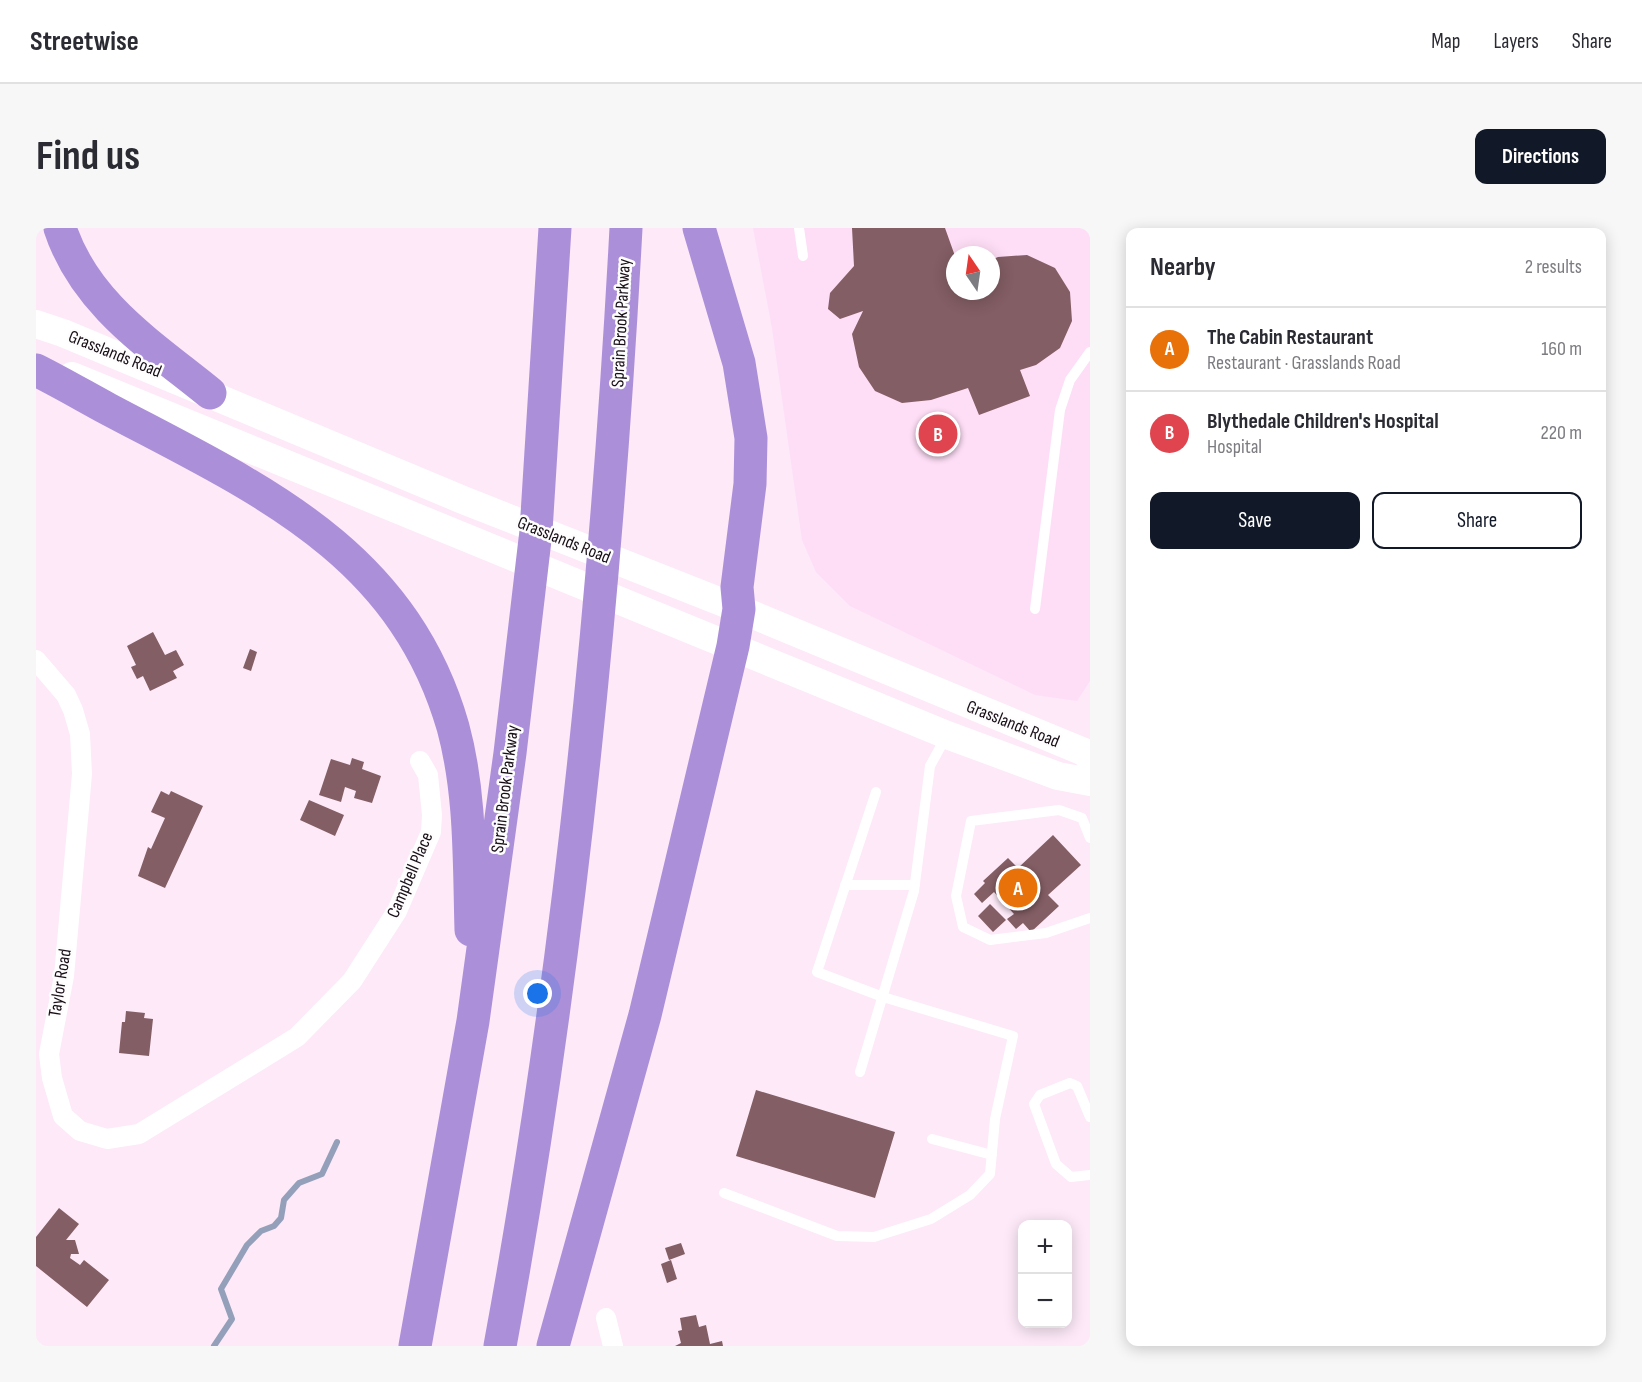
<!DOCTYPE html>
<html lang="en">
<head>
<meta charset="utf-8">
<style>
  body { margin:0; font-family:"Sofia Sans Condensed",sans-serif; background:#f7f7f7; color:#2b2b33 }
  .controls { position:absolute; right:18px; bottom:18px; display:grid; overflow:hidden; border-radius:12px; box-shadow:0 3px 15px #0003 }
  .controls button { width:54px; height:54px; display:grid; place-items:center; padding:0; border:0; border-bottom:2px solid #e1e1e2; background:#fff; color:#2b2b33; font:30px sans-serif }
  .compass { position:absolute; left:910px; top:18px; width:54px; height:54px; border-radius:50%; background:#fff; box-shadow:0 3px 15px #0003; rotate:347deg }
  .you { position:absolute; left:502px; top:766px; width:21px; height:21px; margin:-15px; border:4px solid #fff; border-radius:50%; background:#1a73e8; box-shadow:0 0 0 9px #1a73e833 }
  .badge { display:grid; place-items:center; width:39px; height:39px; border-radius:50%; background:#111827; color:#fff; font-size:20px; font-weight:700 }
  .pin { position:absolute; translate:-50% -50%; border:3px solid #fff; box-shadow:0 2px 6px #0006 }
  .list { margin:0; padding:0; list-style:none }
  h2 { display:flex; justify-content:space-between; align-items:center; height:78px; margin:0; padding:0 24px; font-size:26px }
  h2 small { font-size:20px; font-weight:400; color:#7c7c81 }
  .list li { display:grid; grid-template-columns:39px 1fr auto; gap:18px; align-items:center; box-sizing:border-box; height:84px; padding:0 24px; border-top:2px solid #e1e1e2 }
  .list b { display:block; font-size:22px; white-space:nowrap }
  .list p { margin:0; font-size:20px; white-space:nowrap; color:#7c7c81 }
  .list em { font-size:20px; font-style:normal; color:#7c7c81 }
  .actions { display:flex; gap:12px; padding:18px 24px }
  .actions a { flex:1; padding:14px 0; border:2px solid #111827; border-radius:12px; text-align:center; font-size:21px; color:#111827 }
  .actions .main { background:#111827; color:#fff }
  .map { position:relative; flex:none; width:1054px; height:1118px; overflow:hidden; border-radius:12px }
  header { display:flex; align-items:center; gap:36px; box-sizing:border-box; height:84px; padding:0 30px; background:#fff; border-bottom:2px solid #e1e1e2 }
  header strong { font-size:28px }
  nav { display:flex; gap:33px; margin-inline-start:auto; font-size:21px }
  .intro { display:flex; align-items:center; justify-content:space-between; box-sizing:border-box; height:144px; padding:0 36px }
  h1 { margin:0; font-size:42px }
  .button { padding:15px 27px; border-radius:12px; background:#111827; color:#fff; font-size:21px; font-weight:700 }
  main { display:flex; gap:36px; padding:0 36px }
  aside { flex:1; background:#fff; border-radius:12px; box-shadow:0 3px 15px #0003 }
  .map>svg:first-child { display:block }
</style>
</head>
<body>
<header>
<strong>Streetwise</strong>
<nav><a>Map</a><a>Layers</a><a>Share</a></nav>
</header>
<div class="intro"><h1>Find us</h1><a class="button">Directions</a></div>
<main>
<div class="map">
<svg width="1054" height="1118" viewBox="0 0 1054 1118">
  <rect width="100%" height="100%" fill="#fde9f8"/>
  <!-- built -->
  <path fill="#fedef6" fill-rule="evenodd" d="M717 0H1054V453L1041 473 999 467 814 378 780 344 766 312 736 100ZM919 27H955V63H919Z"/>
  <g fill="none" stroke-linecap="round" stroke-linejoin="round">
    <!-- stream -->
    <path stroke="#949fba" stroke-width="6" d="M178 1118 196 1091 185 1061 211 1017 225 1003 238 998 245 990 248 972 263 955 286 946 301 914"/>
  </g>
  <!-- building -->
  <path fill="#835e64" d="M816 0H909L919 28V63H955V32L962 29 991 27 1019 40 1034 64 1036 93 1024 120 1000 137 984 142 994 168 943 187 932 160 895 172 866 175 839 163 823 139 816 106 827 83 804 91 792 81 794 65 818 38Z
    M117 404 129 427 140 422 148 437 137 443 141 450 114 463 107 448 101 451 95 439 100 437 91 418Z
    M214 421 221 424 215 443 207 440Z
    M316 530 328 534 326 541 345 548 336 575 318 570 320 563 309 559 305 574 283 567 295 531 314 537Z
    M125 563 133 567 135 563 167 578 129 660 102 648 112 619 115 621 129 590 115 584Z
    M273 572 308 587 299 608 264 592Z
    M1017 607 1045 637 1012 667 1023 678 995 704 987 695 980 701 971 691 978 686 958 664 946 675 938 666 949 655 947 653 972 630 982 640Z
    M954 676 970 692 957 704 942 688Z
    M90 783 109 785 108 790 117 791 113 828 83 825 86 794H89Z
    M720 862 859 904 839 970 700 928Z
    M23 980 43 996 30 1012H39L43 1026H35L34 1030 44 1037 48 1032 73 1052 51 1079 0 1038V1009Z
    M645 1015 649 1026 633 1032 629 1020Z
    M635 1032 641 1051 631 1055 625 1036Z
    M660 1087 663 1099 670 1097 674 1116 686 1113 687 1118H639L645 1115 642 1103 646 1102 644 1090Z"/>
  <g fill="none" stroke-linecap="round" stroke-linejoin="round">
    <!-- service -->
    <path stroke="#fff" stroke-width="10" d="M763 0 767 28
      M999 381 1024 182 1034 152 1054 124
      M1054 610 1046 590 1023 582 935 593 920 668 927 699 954 712 1010 705 1054 690
      M809 657H879
      M824 844 878 663 894 538 911 507
      M1054 889 1041 858 1034 855 1004 867 998 876 1020 936 1035 949 1054 947
      M896 911 956 927
      M688 965 801 1008 838 1009 895 991 934 967 954 946 959 891 977 808 847 769 781 744 840 564"/>
    <!-- minor -->
    <path stroke="#fff" stroke-width="20" d="M0 432 30 467 37 482 44 506 46 546 28 748 13 826 16 850 27 888 44 903 71 911 103 906 261 809 316 753 361 683 395 604 396 587 392 547 384 533
      M570 1090 577 1118"/>
    <!-- secondary -->
    <path stroke="#fff" stroke-width="28" d="M0 96 27 105 427 272 703 381 1048 524 1054 530
      M36 148 911 507 1022 548 1054 554"/>
    <!-- motorway -->
    <path stroke="#ac8fd9" stroke-width="33" d="M24 0C49 76 115 117 174 165
      M0 142C24 154 48 168 72 181 221 260 366 322 417 499 435 565 433 634 435 702
      M379 1118 437 793 474 525 500 303 519 0
      M464 1118C532 749 570 374 590 0
      M517 1118 609 787 697 418 703 381 701 359 714 256 715 210 703 135 663 0"/>
  </g>
  <g text-anchor="middle" dominant-baseline="central" stroke-width="5" stroke-linejoin="round" paint-order="stroke">
    <!-- street labels -->
    <g font-size="18" fill="#180e16" stroke="#fdfdfd">
      <text transform="translate(585 95) rotate(-87)">Sprain Brook Parkway</text>
      <text transform="translate(79 126) rotate(22)">Grasslands Road</text>
      <text transform="translate(528 312) rotate(22)">Grasslands Road</text>
      <text transform="translate(977 496) rotate(22)">Grasslands Road</text>
      <text transform="translate(469 561) rotate(-83)">Sprain Brook Parkway</text>
      <text transform="translate(374 647) rotate(-67)">Campbell Place</text>
      <text transform="translate(24 755) rotate(-81)">Taylor Road</text>
    </g>
  </g>
</svg>
<div class="controls">
<button>+</button>
<button>−</button>
</div>
<svg class="compass" viewBox="-18 -18 36 36"><path d="M0-13l5 13h-10z" fill="#e53935"/><path d="M0 13l5-13h-10z" fill="#7c7c81"/></svg>
<div class="you"></div>
<div class="pin badge" style="left:982px;top:660px;background:#e8710a">A</div>
<div class="pin badge" style="left:902px;top:206px;background:#e0444e">B</div>
</div>
<aside>
<h2>Nearby<small>2 results</small></h2>
<ul class="list">
<li><span class="badge" style="background:#e8710a">A</span><div><b>The Cabin Restaurant</b><p>Restaurant · Grasslands Road</p></div><em>160 m</em></li>
<li><span class="badge" style="background:#e0444e">B</span><div><b>Blythedale Children's Hospital</b><p>Hospital</p></div><em>220 m</em></li>
</ul>
<div class="actions"><a class="main">Save</a><a>Share</a></div>
</aside>
</main>
</body>
</html>
